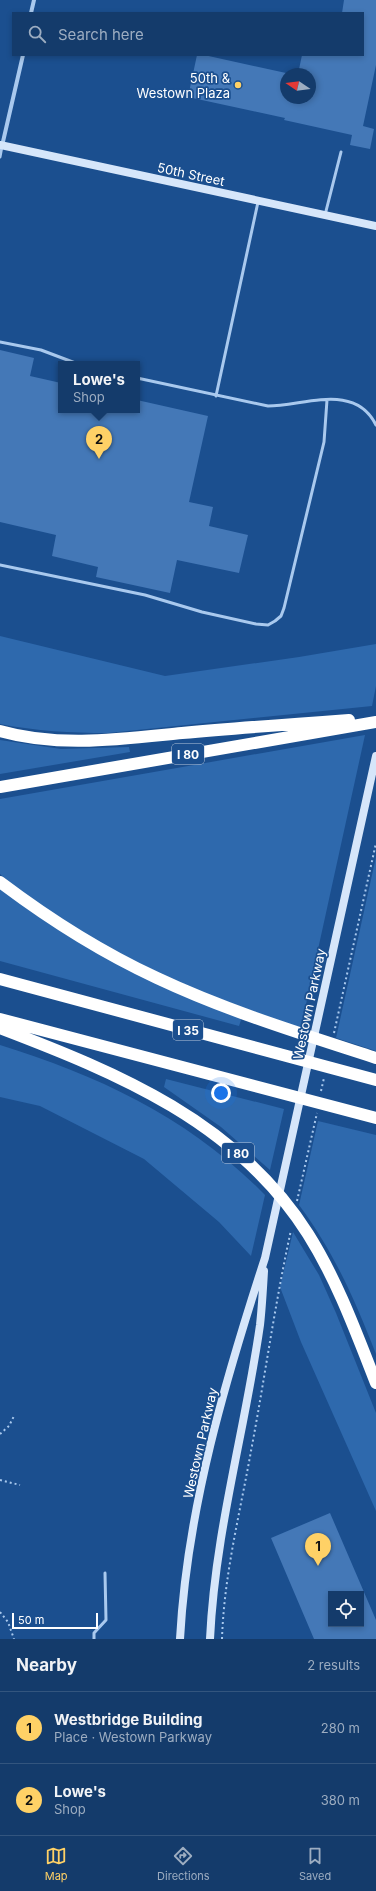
<!DOCTYPE html>
<html lang="en">
<head>
<meta charset="utf-8">
<style>
  body { margin:0; font-family:Inter,sans-serif; background:#1d4271; color:#f1f3f6 }
  .controls { position:absolute; right:12px; bottom:12px; display:grid; overflow:hidden; border-radius:0px; box-shadow:0 2px 6px #0003 }
  .controls button { width:36px; height:36px; display:grid; place-items:center; padding:0; border:0; border-bottom:1px solid #33557e; background:#143b6b; color:#f1f3f6; font:20px sans-serif }
  .compass { position:absolute; left:280px; top:68px; width:36px; height:36px; border-radius:50%; background:#143b6b; box-shadow:0 2px 6px #0003; rotate:283deg }
  .scale { position:absolute; left:12px; bottom:10px; width:86px; box-sizing:border-box; padding-left:4px; border:2px solid #fff; border-top:0; font-size:11px; line-height:14px; white-space:nowrap; color:#fff; -webkit-text-stroke:3px #1b4f8f; paint-order:stroke }
  .you { position:absolute; left:221px; top:1093px; width:14px; height:14px; margin:-10px; border:3px solid #fff; border-radius:50%; background:#1a73e8; box-shadow:0 0 0 6px #1a73e833 }
  .badge { display:grid; place-items:center; width:26px; height:26px; border-radius:50%; background:#ffd166; color:#111; font-size:13px; font-weight:700 }
  .pin { position:absolute; translate:-50% -33px; filter:drop-shadow(0 1px 2px #0008) }
  .pin::after { content:''; position:absolute; top:21px; width:14px; height:12px; background:inherit; clip-path:polygon(0 0,100% 0,50% 100%) }
  .popup { position:absolute; left:58px; top:361px; width:82px; height:52px; box-sizing:border-box; display:grid; place-content:center; border-radius:0px; background:#143b6b; filter:drop-shadow(0 1px 3px #0005); font-size:13px; white-space:nowrap; color:#9dadc1 }
  .popup b { font-size:15px; color:#f1f3f6 }
  .popup::after { content:''; position:absolute; left:50%; top:100%; margin-left:-8px; border:8px solid transparent; border-top-color:#143b6b }
  .list { margin:0; padding:0; list-style:none }
  h2 { display:flex; justify-content:space-between; align-items:center; height:52px; margin:0; padding:0 16px; font-size:17px }
  h2 small { font-size:13px; font-weight:400; color:#9dadc1 }
  .list li { display:grid; grid-template-columns:26px 1fr auto; gap:12px; align-items:center; box-sizing:border-box; height:72px; padding:0 16px; border-top:1px solid #33557e }
  .list b { display:block; font-size:15px; white-space:nowrap }
  .list p { margin:0; font-size:13px; white-space:nowrap; color:#9dadc1 }
  .list em { font-size:13px; font-style:normal; color:#9dadc1 }
  .icon { flex:none; width:22px; height:22px; fill:none; stroke:currentColor; stroke-width:2; stroke-linecap:round; stroke-linejoin:round }
  .map { position:relative; flex:none; width:376px; height:1639px; overflow:hidden }
  .search { position:absolute; background:#143b6b; box-shadow:0 2px 6px #0003; left:12px; right:12px; top:12px; height:44px; display:flex; align-items:center; gap:10px; box-sizing:border-box; padding:0 14px; border-radius:0px; color:#9dadc1; font-size:15px }
  .sheet { height:196px; background:#143b6b }
  nav { display:flex; justify-content:space-around; align-items:center; box-sizing:border-box; height:56px; border-top:1px solid #33557e; background:#143b6b; font-size:11px; color:#9dadc1 }
  nav a { display:grid; justify-items:center; gap:2px }
  nav .on { color:#ffd166 }
  .map>svg:first-child { display:block }
</style>
</head>
<body>
<div class="map">
<svg width="376" height="1639" viewBox="0 0 376 1639">
  <rect width="100%" height="100%" fill="#1b4f8f"/>
  <!-- green -->
  <path fill="#2e69ad" d="M0 636 165 676 299 657 376 644V686L372 706 108 733C71 733 36 731 0 724Z
    M365 735 301 1027 290 1025 180 984 90 938 20 891 0 874V799Z
    M0 740 61 749 129 747 130 752 0 774Z
    M376 857V1051L336 1038Z
    M0 888 36 915 242 1017 239 1026 0 961Z
    M0 1045C100 1076 191 1119 265 1195L251 1256 219 1222 144 1159 40 1106 0 1097Z
    M166 1079 284 1109 270 1170 221 1127 164 1087Z
    M318 1121 376 1135V1354C355 1300 334 1252 299 1205Z
    M293 1232 319 1275 336 1313 376 1413V1511L301 1342 280 1287Z"/>
  <!-- building -->
  <path fill="#4478b7" fill-rule="evenodd" d="M344 0H376V65L363 126 374 129 370 149 350 145 352 135 284 120 285 118 188 97 197 55H204L286 73V98H310V74H298L302 55H363V13H342Z
    M0 350 34 358 30 376 61 383V410H137V400L208 416 189 502 213 507 209 526 248 535 239 573 177 560 170 593 96 577 98 567 52 556 56 535 0 522Z
    M330 1513 376 1620V1639H314L271 1538ZM331 1594H361V1624H331Z"/>
  <g fill="none" stroke-linecap="round" stroke-linejoin="round">
    <!-- path -->
    <path stroke="#a9c9ee" stroke-width="2" stroke-dasharray="2 3" stroke-linecap="butt" d="M334 1033 376 843
      M321 1091 324 1078
      M297 1201 317 1113
      M0 1434 9 1426 14 1416
      M0 1480 20 1485
      M0 1612 8 1622 14 1639
      M222 1639C224 1575 240 1513 251 1451 265 1377 275 1303 291 1230"/>
    <!-- lane -->
    <path stroke="#a9c9ee" stroke-width="3" d="M0 157 2 146
      M325 215 341 152
      M0 342 41 350 78 364
      M137 378 268 406C304 406 355 382 376 425
      M216 396 258 202
      M0 565 145 595 202 612 256 624 268 625 275 621 281 616 284 608 324 442 327 400
      M94 1639V1633L106 1620 105 1573"/>
    <!-- street -->
    <path stroke="#a9c9ee" stroke-width="4" d="M31 13 34 0
      M2 146 23 55"/>
    <!-- secondary -->
    <path stroke="#d6e6fa" stroke-width="8" d="M0 145 376 226
      M180 1639C187 1509 225 1381 265 1258L376 756
      M210 1639C215 1532 245 1430 260 1325 262 1307 263 1289 264 1271"/>
    <!-- highway -->
    <path stroke="#fff" stroke-width="12" d="M0 731C59 748 122 739 182 733 237 728 293 724 349 720
      M0 787 376 722
      M0 882C49 919 101 952 157 978 227 1011 302 1034 376 1058
      M0 979 376 1080
      M0 1019 376 1118
      M0 1028C118 1073 237 1122 308 1234 337 1280 356 1332 376 1383"/>
  </g>
  <!-- markers -->
  <circle fill="#ffd166" stroke="#1b4f8f" stroke-width="1.5" cx="238" cy="85" r="4"/>
  <g text-anchor="middle" dominant-baseline="central" stroke-width="3.5" stroke-linejoin="round" paint-order="stroke">
    <!-- shield labels -->
    <g fill="#1b4f8f" stroke="#bbcadd" stroke-width="1">
      <rect x="172" y="744" width="32" height="20" rx="3"/>
      <rect x="173" y="1020" width="30" height="20" rx="3"/>
      <rect x="222" y="1143" width="32" height="20" rx="3"/>
    </g>
    <g font-size="12" font-weight="bold" fill="#fff">
      <text x="188" y="754">I 80</text>
      <text x="188" y="1030">I 35</text>
      <text x="238" y="1153">I 80</text>
    </g>
    <!-- poi labels -->
    <g font-size="13" fill="#fff" stroke="#1b4f8f" text-anchor="end">
      <text x="230" y="78">50th &amp;<tspan x="230" dy="15">Westown Plaza</tspan></text>
    </g>
    <!-- street labels -->
    <g font-size="13" fill="#fff" stroke="#1b4f8f">
      <text transform="translate(191 174) rotate(12)">50th Street</text>
      <text transform="translate(309 1004) rotate(-78)">Westown Parkway</text>
      <text transform="translate(200 1443) rotate(-77)">Westown Parkway</text>
    </g>
  </g>
</svg>
<div class="controls">
<button><svg class="icon" aria-label="locate" viewBox="0 0 24 24"><circle cx="12" cy="12" r="6"/><path d="M12 2v4M12 18v4M2 12h4M18 12h4"/></svg></button>
</div>
<svg class="compass" viewBox="-18 -18 36 36"><path d="M0-13l5 13h-10z" fill="#e53935"/><path d="M0 13l5-13h-10z" fill="#9dadc1"/></svg>
<div class="scale">50 m</div>
<div class="you"></div>
<div class="pin badge" style="left:318px;top:1566px">1</div>
<div class="pin badge" style="left:99px;top:459px">2</div>
<div class="popup"><b>Lowe's</b>Shop</div>
<div class="search"><svg class="icon" aria-label="search" viewBox="0 0 24 24"><circle cx="10" cy="10" r="6"/><path d="M15 15l6 6"/></svg>Search here</div>
</div>
<section class="sheet">
<h2>Nearby<small>2 results</small></h2>
<ul class="list">
<li><span class="badge">1</span><div><b>Westbridge Building</b><p>Place · Westown Parkway</p></div><em>280 m</em></li>
<li><span class="badge">2</span><div><b>Lowe's</b><p>Shop</p></div><em>380 m</em></li>
</ul>
</section>
<nav>
<a class="on"><svg class="icon" aria-label="map" viewBox="0 0 24 24"><path d="M3 6l6-2 6 2 6-2v14l-6 2-6-2-6 2zM9 4v14M15 6v14"/></svg>Map</a>
<a><svg class="icon" aria-label="directions" viewBox="0 0 24 24"><path d="M12 3l9 9-9 9-9-9zM9 14v-3h6M13 9l2 2-2 2"/></svg>Directions</a>
<a><svg class="icon" aria-label="saved" viewBox="0 0 24 24"><path d="M7 4h10v16l-5-4-5 4z"/></svg>Saved</a>
</nav>
</body>
</html>
